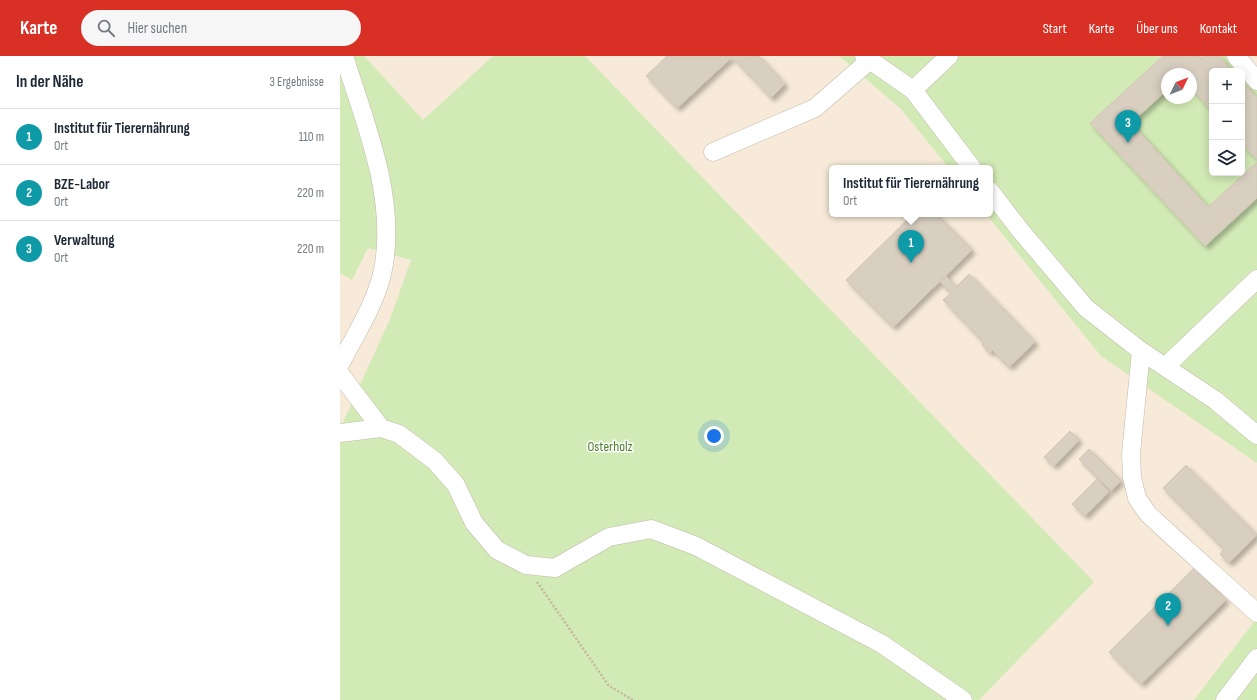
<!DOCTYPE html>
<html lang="de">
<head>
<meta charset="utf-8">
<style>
  body { margin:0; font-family:"Sofia Sans Condensed",sans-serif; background:#f6f6f7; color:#1f2937 }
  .controls { position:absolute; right:12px; top:12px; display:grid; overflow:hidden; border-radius:6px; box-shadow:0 2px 10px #0003 }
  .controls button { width:36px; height:36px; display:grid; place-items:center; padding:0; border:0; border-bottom:1px solid #e0e1e3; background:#fff; color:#1f2937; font:20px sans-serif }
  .compass { position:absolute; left:821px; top:12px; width:36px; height:36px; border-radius:50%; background:#fff; box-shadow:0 2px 10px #0003; rotate:47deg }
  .you { position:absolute; left:374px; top:380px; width:14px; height:14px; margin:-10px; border:3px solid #fff; border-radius:50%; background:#1a73e8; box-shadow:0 0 0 6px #1a73e833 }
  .badge { display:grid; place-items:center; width:26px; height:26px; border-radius:50%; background:#d93025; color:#fff; font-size:13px; font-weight:700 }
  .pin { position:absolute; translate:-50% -33px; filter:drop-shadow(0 1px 2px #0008) }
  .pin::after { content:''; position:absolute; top:21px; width:14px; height:12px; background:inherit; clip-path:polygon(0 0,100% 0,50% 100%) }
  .popup { position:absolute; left:489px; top:109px; width:164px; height:52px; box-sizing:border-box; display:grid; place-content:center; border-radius:6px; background:#fff; filter:drop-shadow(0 1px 3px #0005); font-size:13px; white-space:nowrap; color:#747a83 }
  .popup b { font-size:15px; color:#1f2937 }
  .popup::after { content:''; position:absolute; left:50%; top:100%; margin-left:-8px; border:8px solid transparent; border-top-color:#fff }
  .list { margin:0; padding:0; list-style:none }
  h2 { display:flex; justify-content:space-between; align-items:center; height:52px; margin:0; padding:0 16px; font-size:17px }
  h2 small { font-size:13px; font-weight:400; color:#747a83 }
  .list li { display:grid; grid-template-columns:26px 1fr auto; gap:12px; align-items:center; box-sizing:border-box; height:56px; padding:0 16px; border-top:1px solid #e0e1e3 }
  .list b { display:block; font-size:15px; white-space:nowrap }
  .list p { margin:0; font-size:13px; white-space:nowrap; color:#747a83 }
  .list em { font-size:13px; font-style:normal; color:#747a83 }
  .icon { flex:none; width:22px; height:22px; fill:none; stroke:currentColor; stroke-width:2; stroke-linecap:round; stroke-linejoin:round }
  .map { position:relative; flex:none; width:917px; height:644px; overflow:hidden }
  header { display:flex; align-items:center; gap:24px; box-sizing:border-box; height:56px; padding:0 20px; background:#d93025; color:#fff }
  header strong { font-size:19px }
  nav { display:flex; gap:22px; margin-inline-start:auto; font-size:14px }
  .search { width:280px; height:36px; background:#f6f6f7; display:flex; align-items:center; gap:10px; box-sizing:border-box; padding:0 14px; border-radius:22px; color:#747a83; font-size:15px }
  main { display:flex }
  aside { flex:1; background:#fff }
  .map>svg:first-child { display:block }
</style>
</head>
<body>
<header>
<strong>Karte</strong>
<div class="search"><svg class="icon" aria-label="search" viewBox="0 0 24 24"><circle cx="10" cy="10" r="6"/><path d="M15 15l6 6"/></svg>Hier suchen</div>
<nav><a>Start</a><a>Karte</a><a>Über uns</a><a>Kontakt</a></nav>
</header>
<main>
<aside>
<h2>In der Nähe<small>3 Ergebnisse</small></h2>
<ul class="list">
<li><span class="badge" style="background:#0f9aa8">1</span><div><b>Institut für Tierernährung</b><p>Ort</p></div><em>110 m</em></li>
<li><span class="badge" style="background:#0f9aa8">2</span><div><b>BZE-Labor</b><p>Ort</p></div><em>220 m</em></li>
<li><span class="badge" style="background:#0f9aa8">3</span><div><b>Verwaltung</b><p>Ort</p></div><em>220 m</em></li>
</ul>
</aside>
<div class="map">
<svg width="917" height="644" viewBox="0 0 917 644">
  <defs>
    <filter id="shadow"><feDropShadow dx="3.5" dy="3.5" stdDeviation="2" flood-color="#0004"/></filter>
  </defs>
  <rect width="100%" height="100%" fill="#f6f3ec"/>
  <!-- commercial -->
  <path fill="#f7ead8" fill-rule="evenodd" d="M0 0H917V644H0ZM872 15H902V117H872ZM827 18H851V42H827ZM492 112H650V158H492Z"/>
  <!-- green -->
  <path fill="#d2eab5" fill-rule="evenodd" d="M0 0H24L83 64 153 0H245L754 526 639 644H0V373L50 263 71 204 28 192 12 224 0 217Z
    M499 0H892L917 27V407L761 300 646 158H650V112H609L561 53ZM872 15H902V117H872ZM827 18H851V42H827Z
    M917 562V644H854Z"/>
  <!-- building -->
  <path fill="#d8cfc1" stroke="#d3c7b4" filter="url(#shadow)" d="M327 0H419L445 28 431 42 392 1 337 52 306 20Z
    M823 0H859L862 3 865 0H879L892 15H872V55L851 32V18H827V34L791 67 868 151 917 106V142L865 190 750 67Z
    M902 25 917 42V104L902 88Z
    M573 158H596L632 194 553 271 506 224Z
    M629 218 695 286 669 311 652 294 650 297 642 289 644 287 603 244 611 237 600 226 606 220 616 231Z
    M730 375 739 384 714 410 704 401Z
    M749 393 781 425 771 435 739 403Z
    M846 409 917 479 889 507 880 498 884 493 823 432Z
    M757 423 769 436 745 460 732 448Z
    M854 512 886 544 801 628 769 596Z"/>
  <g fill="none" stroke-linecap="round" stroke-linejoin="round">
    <!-- minor casing -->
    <g stroke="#c2bbae" stroke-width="19">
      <path id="minor" d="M524 0 573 34 632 112
        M896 0 917 25
        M573 34 609 0
        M373 96 475 52 529 5
        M650 135 680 174 746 252 801 295 875 344 917 379
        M801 295 791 398 792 421 797 442 808 458 833 481 917 557
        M0 308C16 278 39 242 44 208 55 137 25 67 4 0
        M826 310 917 223
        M0 318 41 372 0 377
        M41 372 59 378 95 405 116 429 134 467 157 494 186 509 215 512 269 481 311 473 356 490 542 588 623 644
        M885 644 917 602"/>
    </g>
    <!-- path -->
    <path stroke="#c4b79f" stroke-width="2.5" stroke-dasharray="2 2" stroke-linecap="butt" d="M197 526 269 630 293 644"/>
    <!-- minor -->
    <use href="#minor" stroke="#fff" stroke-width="18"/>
  </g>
  <g text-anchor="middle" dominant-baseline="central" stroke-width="3" stroke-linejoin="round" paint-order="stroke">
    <!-- park labels -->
    <g font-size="14" fill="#4a7f2a" stroke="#fff">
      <text x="270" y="390">Osterholz</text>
    </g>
  </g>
</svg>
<div class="controls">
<button>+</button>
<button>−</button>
<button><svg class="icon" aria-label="layers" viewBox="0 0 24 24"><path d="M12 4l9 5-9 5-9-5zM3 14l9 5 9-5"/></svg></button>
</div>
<svg class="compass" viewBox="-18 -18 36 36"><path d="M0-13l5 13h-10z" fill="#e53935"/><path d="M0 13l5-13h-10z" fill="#747a83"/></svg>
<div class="you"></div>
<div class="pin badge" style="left:571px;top:207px;background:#0f9aa8">1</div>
<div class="popup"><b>Institut für Tierernährung</b>Ort</div>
<div class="pin badge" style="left:828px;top:570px;background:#0f9aa8">2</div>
<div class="pin badge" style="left:788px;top:87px;background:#0f9aa8">3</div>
</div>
</main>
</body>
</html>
